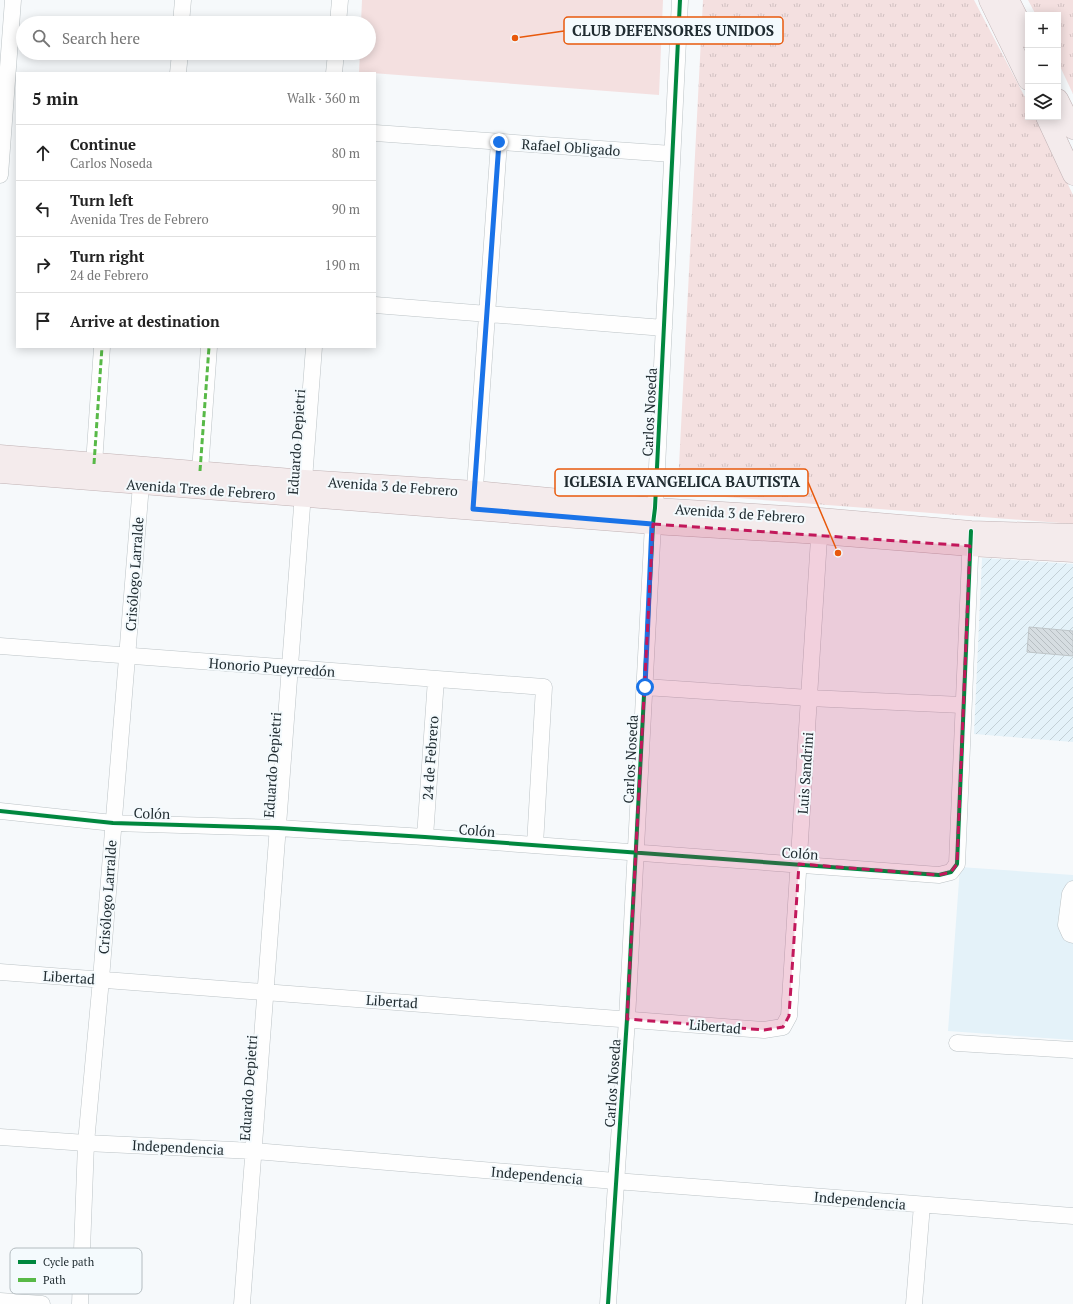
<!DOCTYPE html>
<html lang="en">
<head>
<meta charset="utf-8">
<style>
  body { margin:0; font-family:"PT Serif",serif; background:#f6f6f6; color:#222 }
  .controls { position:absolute; right:12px; top:12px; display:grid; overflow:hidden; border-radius:0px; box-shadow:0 2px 10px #0003 }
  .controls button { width:36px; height:36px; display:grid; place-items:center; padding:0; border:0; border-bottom:1px solid #e0e0e0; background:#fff; color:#222; font:20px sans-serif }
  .stop { position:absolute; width:12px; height:12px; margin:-9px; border:3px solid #1a73e8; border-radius:50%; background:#fff }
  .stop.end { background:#1a73e8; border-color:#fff; box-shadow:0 1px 4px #0008 }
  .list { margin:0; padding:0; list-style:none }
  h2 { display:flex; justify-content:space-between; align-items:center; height:52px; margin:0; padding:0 16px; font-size:17px }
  h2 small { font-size:13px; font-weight:400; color:#767676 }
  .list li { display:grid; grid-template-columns:26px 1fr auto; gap:12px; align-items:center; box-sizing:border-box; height:56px; padding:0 16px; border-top:1px solid #e0e0e0 }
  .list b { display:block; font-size:15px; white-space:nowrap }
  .list p { margin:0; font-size:13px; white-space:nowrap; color:#767676 }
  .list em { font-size:13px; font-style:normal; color:#767676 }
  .icon { flex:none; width:22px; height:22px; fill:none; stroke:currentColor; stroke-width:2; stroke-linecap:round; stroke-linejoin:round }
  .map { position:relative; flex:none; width:1073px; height:1304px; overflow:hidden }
  .search { position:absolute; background:#fff; box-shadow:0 2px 10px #0003; left:16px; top:16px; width:360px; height:44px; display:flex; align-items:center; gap:10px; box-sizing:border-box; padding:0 14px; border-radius:22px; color:#767676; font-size:15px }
  .panel { position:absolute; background:#fff; box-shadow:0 2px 10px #0003; left:16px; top:72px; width:360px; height:276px; border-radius:0px }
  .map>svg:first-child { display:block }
</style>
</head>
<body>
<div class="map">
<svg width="1073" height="1304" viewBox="0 0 1073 1304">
  <defs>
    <pattern id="industrial-furrows" width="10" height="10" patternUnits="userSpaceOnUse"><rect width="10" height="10" fill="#e4f2f9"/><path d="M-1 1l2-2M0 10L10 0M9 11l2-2" fill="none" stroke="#c3d0d6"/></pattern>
    <pattern id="grass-tufts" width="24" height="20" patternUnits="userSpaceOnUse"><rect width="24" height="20" fill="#f4e0e0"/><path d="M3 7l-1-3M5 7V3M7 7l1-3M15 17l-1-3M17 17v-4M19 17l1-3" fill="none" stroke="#d1c0c1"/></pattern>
    <pattern id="building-back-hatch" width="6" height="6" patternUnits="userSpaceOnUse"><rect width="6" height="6" fill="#d6dde1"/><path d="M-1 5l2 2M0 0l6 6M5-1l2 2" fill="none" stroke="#b7bec2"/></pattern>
  </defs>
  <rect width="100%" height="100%" fill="#f6f9fb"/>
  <!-- built -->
  <path fill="#e4f2f9" d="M960 867 1073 875V1040L948 1031Z"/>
  <!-- industrial -->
  <path fill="url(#industrial-furrows)" d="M982 558 1073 564V742L974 734Z"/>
  <!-- grass -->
  <path fill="url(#grass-tufts)" d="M703 0H974L1028 103V117H1036L1073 195V524L686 494 678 485Z
    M1028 0H1073V94L1058 62V15H1036Z"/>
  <!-- pitch -->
  <path fill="#f4e0e0" d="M362 0H663L659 95 359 72 360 53H369V23H361Z"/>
  <!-- building -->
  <path fill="url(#building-back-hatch)" stroke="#bec5c8" d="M1029 627 1073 631V656L1027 652Z"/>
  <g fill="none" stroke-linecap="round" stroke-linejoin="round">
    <!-- minor casing -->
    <g stroke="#bcc3c6" stroke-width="17">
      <path id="minor" d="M181 23 183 0
        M338 23 340 0
        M178 73 180 53
        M334 73 336 53
        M375 133 672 154
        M0 175 13 0
        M375 305 664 328
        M94 464 102 347
        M200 471 209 347
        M474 502 499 142
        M0 646 544 687 535 845
        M645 687 809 698 962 705
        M0 811 113 823 278 828 425 837 939 875 951 872 957 864 971 534
        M425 837 436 679
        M1073 889 1070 894 1066 925 1070 934 1073 935
        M0 972 764 1030 783 1027 789 1016 820 522
        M957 1043 1073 1050
        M0 1137 86 1143 254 1151 615 1181 1073 1216
        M0 1301 42 1304
        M80 1304 86 1143 101 979 142 472
        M242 1304 314 347
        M608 1304 627 1019 653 524 655 508 680 0
        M914 1304 922 1205"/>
    </g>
    <!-- major casing -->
    <g stroke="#c0b2b4" stroke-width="21">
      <path id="major" d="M989 0 1028 80
        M1009 0 1028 38
        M1058 99 1073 129
        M1046 117 1073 175
        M0 455 304 480 475 491 655 508 820 518 971 531 1073 534
        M0 473 653 524 820 534 970 546 1073 552"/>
    </g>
    <!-- minor -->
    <use href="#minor" stroke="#fefefe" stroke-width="16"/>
    <!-- major -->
    <use href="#major" stroke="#f4ebec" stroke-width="20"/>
    <!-- quiet -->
    <path stroke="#58b947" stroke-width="3" stroke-dasharray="6 3" stroke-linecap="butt" d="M94 464 102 347
      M200 471 209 347"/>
    <!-- cycleway casing -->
    <g stroke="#f4fafd" stroke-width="6">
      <path id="cycleway" d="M0 811 113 823 278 828 425 837 939 875 951 872 957 864 971 531
        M608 1304 627 1019 653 524 655 508 680 0"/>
    </g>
    <!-- cycleway -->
    <use href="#cycleway" stroke="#00873e" stroke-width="4"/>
  </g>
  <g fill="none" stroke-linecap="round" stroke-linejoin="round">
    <!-- route -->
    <path stroke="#1a73e8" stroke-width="5" d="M499 142 473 509 652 524 645 687"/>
  </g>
  <!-- marked area -->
  <path fill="#c2185b" fill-opacity="0.2" stroke="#c2185b" stroke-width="3" stroke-dasharray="8 5" stroke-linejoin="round" d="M653 524 970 546 957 864 951 872 939 875 799 864 789 1016 783 1027 764 1030 627 1019Z"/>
  <g text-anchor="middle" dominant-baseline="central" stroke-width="4" stroke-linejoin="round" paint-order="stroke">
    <!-- street labels -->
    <g font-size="14" fill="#202c31" stroke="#f4fafd">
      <text transform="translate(571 147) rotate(4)">Rafael Obligado</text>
      <text transform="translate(649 412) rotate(-87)">Carlos Noseda</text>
      <text transform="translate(296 442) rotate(-86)">Eduardo Depietri</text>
      <text transform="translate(393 486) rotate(4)">Avenida 3 de Febrero</text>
      <text transform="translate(201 489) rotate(4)">Avenida Tres de Febrero</text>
      <text transform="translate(740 513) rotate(4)">Avenida 3 de Febrero</text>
      <text transform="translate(134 574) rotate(-86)">Crisólogo Larralde</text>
      <text transform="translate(272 667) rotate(4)">Honorio Pueyrredón</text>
      <text transform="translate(430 758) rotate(-86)">24 de Febrero</text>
      <text transform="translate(630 759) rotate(-87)">Carlos Noseda</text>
      <text transform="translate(272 765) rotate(-86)">Eduardo Depietri</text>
      <text transform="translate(805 773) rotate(-86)">Luis Sandrini</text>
      <text transform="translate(152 813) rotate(2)">Colón</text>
      <text transform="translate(477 830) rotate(5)">Colón</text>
      <text transform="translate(800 853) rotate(4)">Colón</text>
      <text transform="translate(107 897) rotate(-86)">Crisólogo Larralde</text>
      <text transform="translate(69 977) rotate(4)">Libertad</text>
      <text transform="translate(392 1001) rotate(4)">Libertad</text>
      <text transform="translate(715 1026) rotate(5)">Libertad</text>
      <text transform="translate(612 1083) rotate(-86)">Carlos Noseda</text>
      <text transform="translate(248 1088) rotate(-86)">Eduardo Depietri</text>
      <text transform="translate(178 1147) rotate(3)">Independencia</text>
      <text transform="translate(537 1175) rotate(5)">Independencia</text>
      <text transform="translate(860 1200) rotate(5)">Independencia</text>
    </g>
  </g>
  <!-- legend -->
  <rect x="10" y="1248" width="132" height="46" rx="6" fill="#f4fafd" stroke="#b4bcc0" stroke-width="1"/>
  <rect x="18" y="1260" width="18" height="4" fill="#00873e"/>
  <rect x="18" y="1278" width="18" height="4" fill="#58b947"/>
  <g font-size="11" fill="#202c31">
    <text x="43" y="1266">Cycle path</text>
    <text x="43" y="1284">Path</text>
  </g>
  <!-- callouts -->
  <path fill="none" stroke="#e8590c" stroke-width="1.5" d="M515 38L564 31M838 553L808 482"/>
  <g fill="#e8590c" stroke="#f4fafd" stroke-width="1.5">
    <circle cx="515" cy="38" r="4"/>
    <circle cx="838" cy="553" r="4"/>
  </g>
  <g fill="#f4fafd" stroke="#e8590c" stroke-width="1.5">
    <rect x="564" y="17" width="219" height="27" rx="4"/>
    <rect x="555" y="469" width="253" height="27" rx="4"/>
  </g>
  <g font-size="15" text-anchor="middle" font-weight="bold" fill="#202c31">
    <text x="673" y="36">CLUB DEFENSORES UNIDOS</text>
    <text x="682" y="487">IGLESIA EVANGELICA BAUTISTA</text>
  </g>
</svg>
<div class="controls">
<button>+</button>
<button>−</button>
<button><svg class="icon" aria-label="layers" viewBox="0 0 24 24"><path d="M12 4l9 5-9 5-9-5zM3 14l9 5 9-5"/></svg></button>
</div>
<div class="stop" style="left:645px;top:687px"></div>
<div class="stop end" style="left:499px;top:142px"></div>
<div class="search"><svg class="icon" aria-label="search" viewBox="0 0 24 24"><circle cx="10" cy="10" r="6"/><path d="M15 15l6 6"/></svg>Search here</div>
<section class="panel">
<h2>5 min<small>Walk · 360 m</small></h2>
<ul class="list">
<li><svg class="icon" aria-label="ahead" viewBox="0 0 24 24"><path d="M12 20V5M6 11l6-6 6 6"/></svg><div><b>Continue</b><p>Carlos Noseda</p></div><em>80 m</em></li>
<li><svg class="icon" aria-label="left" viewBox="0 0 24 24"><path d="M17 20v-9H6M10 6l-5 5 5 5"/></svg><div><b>Turn left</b><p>Avenida Tres de Febrero</p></div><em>90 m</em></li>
<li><svg class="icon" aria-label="right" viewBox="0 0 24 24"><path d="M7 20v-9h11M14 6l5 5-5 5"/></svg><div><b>Turn right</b><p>24 de Febrero</p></div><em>190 m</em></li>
<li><svg class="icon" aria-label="arrive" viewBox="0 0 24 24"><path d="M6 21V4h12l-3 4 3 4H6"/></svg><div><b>Arrive at destination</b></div></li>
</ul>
</section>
</div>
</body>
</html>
